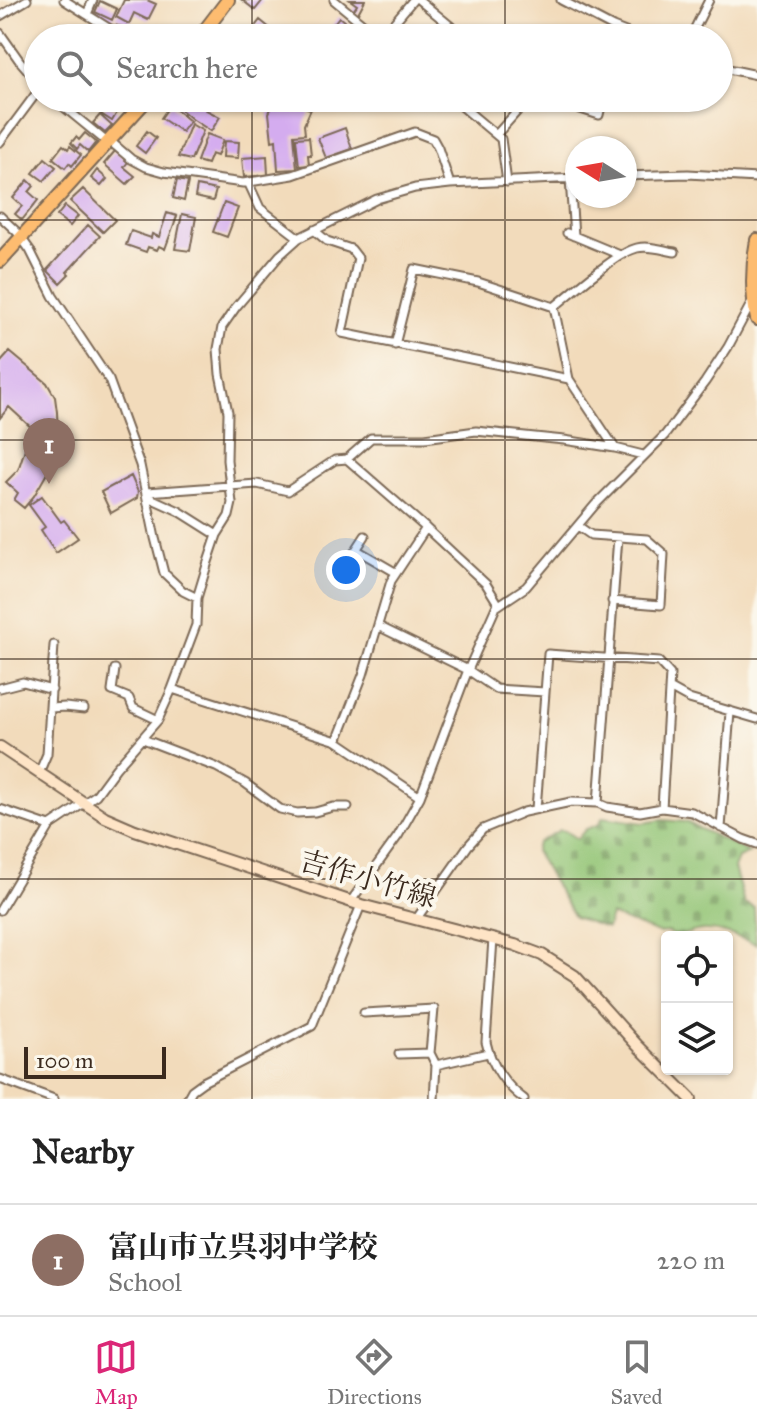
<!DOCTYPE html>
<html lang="en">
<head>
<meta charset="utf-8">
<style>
  body { margin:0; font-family:"IM FELL Great Primer","Noto Serif JP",serif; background:#f6f6f6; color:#222 }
  .controls { position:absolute; right:24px; bottom:24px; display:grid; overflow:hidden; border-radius:8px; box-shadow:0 2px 6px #0004 }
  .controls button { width:72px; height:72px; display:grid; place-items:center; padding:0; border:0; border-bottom:2px solid #e0e0e0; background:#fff; color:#222; font:40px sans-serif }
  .compass { position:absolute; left:565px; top:136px; width:72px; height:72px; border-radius:50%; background:#fff; box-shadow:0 2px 6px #0004; rotate:281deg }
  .scale { position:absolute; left:24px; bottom:20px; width:142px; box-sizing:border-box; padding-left:8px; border:4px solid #3b2a1e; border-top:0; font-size:22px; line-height:28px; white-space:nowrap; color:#3b2a1e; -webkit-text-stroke:6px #fbf7ec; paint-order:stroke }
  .you { position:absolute; left:346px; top:570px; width:28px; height:28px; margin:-20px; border:6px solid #fff; border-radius:50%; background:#1a73e8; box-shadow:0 0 0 12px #1a73e833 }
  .badge { display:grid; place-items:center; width:52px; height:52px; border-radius:50%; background:#db2777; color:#fff; font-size:26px; font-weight:700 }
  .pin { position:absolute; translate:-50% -66px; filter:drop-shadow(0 2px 4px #0008) }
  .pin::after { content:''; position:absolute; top:42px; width:28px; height:24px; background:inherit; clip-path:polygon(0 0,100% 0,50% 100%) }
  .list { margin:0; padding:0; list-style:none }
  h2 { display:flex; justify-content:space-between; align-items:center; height:104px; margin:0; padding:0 32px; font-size:34px }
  h2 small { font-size:26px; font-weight:400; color:#767676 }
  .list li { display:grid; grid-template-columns:52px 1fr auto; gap:24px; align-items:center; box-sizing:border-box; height:112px; padding:0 32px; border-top:2px solid #e0e0e0 }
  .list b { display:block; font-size:30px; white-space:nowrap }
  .list p { margin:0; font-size:26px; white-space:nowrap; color:#767676 }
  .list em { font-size:26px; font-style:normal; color:#767676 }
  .icon { flex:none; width:44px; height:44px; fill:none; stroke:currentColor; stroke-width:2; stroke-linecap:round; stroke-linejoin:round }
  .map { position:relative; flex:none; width:757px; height:1099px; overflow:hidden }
  .search { position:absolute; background:#fff; box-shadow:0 2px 6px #0004; left:24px; right:24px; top:24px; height:88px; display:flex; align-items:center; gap:20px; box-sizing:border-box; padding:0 28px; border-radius:44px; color:#767676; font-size:30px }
  .sheet { height:216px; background:#fff }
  nav { display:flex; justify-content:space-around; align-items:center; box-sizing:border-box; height:112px; border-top:2px solid #e0e0e0; background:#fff; font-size:22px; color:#767676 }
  nav a { display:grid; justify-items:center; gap:4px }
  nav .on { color:#db2777 }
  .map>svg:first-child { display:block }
</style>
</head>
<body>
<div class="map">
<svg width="757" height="1099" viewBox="0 0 757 1099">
  <defs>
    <pattern id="cemetery-stones" width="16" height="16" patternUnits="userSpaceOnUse" patternTransform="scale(2)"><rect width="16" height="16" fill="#92c475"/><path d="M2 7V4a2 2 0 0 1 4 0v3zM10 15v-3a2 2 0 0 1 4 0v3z" fill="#789f5f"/></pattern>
  </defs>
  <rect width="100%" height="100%" fill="#fbf7ec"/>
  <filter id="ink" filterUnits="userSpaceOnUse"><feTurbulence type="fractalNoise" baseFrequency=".0125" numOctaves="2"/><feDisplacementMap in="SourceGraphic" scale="16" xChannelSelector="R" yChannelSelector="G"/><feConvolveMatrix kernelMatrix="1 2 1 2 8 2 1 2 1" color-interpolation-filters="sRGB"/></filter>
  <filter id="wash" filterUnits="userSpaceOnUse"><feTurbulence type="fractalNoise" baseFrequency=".006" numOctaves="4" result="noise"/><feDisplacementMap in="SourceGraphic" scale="32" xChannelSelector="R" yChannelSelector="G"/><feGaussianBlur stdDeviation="1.8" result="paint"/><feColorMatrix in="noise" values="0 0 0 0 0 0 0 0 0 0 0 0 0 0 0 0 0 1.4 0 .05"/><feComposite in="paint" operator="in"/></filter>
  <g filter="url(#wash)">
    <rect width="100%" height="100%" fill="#f2dbbb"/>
    <!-- cemetery -->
    <path fill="url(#cemetery-stones)" stroke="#66774a" stroke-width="2" d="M603 817 643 823 662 820 686 822 750 853 738 858 734 868 744 903 754 908 756 944C740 938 723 930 705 930 691 929 679 941 668 932L658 933 611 915 607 928 574 917 535 851 537 843 560 830 565 831 577 839 586 829 598 825Z"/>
    <g id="blocks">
      <!-- building -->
      <path fill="#d4acef" d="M124 0H147L156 4 148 20 134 13 129 24 116 17Z
        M242 0H263L255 10Z
        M350 0H365L357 15 353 11 357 5Z
        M100 1 117 9 112 20 95 12Z
        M339 17 351 27 343 36 331 27Z
        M260 20 282 38H246Z
        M314 29 334 38H302L304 35 310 38Z
        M167 98H215L206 110 220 117 211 131 192 119Z
        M276 98H312L307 108 311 109 304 125 305 134 294 135 297 169 278 170 276 140 272 141 269 113Z
        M107 105 118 111 112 121 101 114Z
        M170 105 190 121 182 132 161 118Z
        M100 115 112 126 105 133 93 123Z
        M191 124 203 131 191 160 178 157Z
        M345 128 352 149 326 158 318 138Z
        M147 131 156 138 145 153 136 146Z
        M85 133 96 142 88 152 80 145 77 149 71 143 76 137 79 140Z
        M207 134 223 140 217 156 211 154 207 164 197 161Z
        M309 137 311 155H308L309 165 299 166 296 138Z
        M224 141 239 142 238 158 223 157Z
        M63 145 68 149 70 146 81 155 72 166 69 163 65 168 53 158Z
        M115 151 128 162 124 167 135 176 127 184 104 164Z
        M267 156 268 175 244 177 242 158Z
        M45 158 56 167 44 181 33 173Z
        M97 170 107 179 101 186 91 178Z
        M28 180 34 186 29 192 38 200 22 220 15 214 22 206 13 198Z
        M177 180 188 182 184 201 173 198Z
        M197 186 216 190 213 201 195 197Z
        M83 189 115 220 103 232 70 201Z
        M224 203 238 208 227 237 213 232Z
        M65 206 78 216 70 226 57 216Z
        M167 213 177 216 165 249 159 246 157 250 148 247 146 252 126 245 131 231 151 238 152 234 159 237Z
        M182 214 196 217 190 251 175 249Z
        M88 225 100 236 67 272 69 274 60 283 47 270Z
        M10 352 47 383 55 397 57 412 58 435 50 468 34 496 24 508 14 500 18 493 6 482 18 470 27 443 38 445 39 432 35 431 9 407 0 418V363Z
        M131 476 138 492 137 498 111 513 101 492Z
        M42 496 61 522 64 520 78 538 56 553 41 530 45 527 29 505Z"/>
    </g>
  </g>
  <g filter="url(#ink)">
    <use href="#blocks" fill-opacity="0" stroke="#7b6855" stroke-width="2"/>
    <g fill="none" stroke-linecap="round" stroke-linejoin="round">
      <!-- street casing -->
      <g stroke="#7b6855" stroke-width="11">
        <path id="street" d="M64 0 110 29 154 38
          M334 0 380 38
          M419 0 465 38
          M561 0 613 27 641 38
          M87 14 93 0
          M0 16 27 0
          M0 33 19 60 38 82
          M381 38 413 0
          M690 38 709 0
          M719 67 757 75
          M53 98 108 143
          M452 98 501 139 507 182
          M546 98 599 115 603 98
          M496 135 529 98
          M110 141 131 159 146 167 164 172 243 183 293 175 415 132 433 139 438 148 450 184
          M0 142 38 91
          M625 176 688 174 757 178
          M570 179 574 236
          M248 182 260 208 299 238
          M0 216 17 232 30 250 53 296 109 380 140 465 155 538 164 573 183 591 197 598
          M314 230 327 241 351 249 358 258 342 333 569 379
          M567 233 620 255
          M554 307 569 379 615 448
          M554 307C573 292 616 253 637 248 649 245 663 250 675 252
          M395 345 414 269 478 282 554 307
          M347 459 426 528 486 584 499 605
          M147 492 257 484 288 491 335 460 347 459 371 438H425L476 431 564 440 615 448 643 455
          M148 497 179 511 217 535
          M578 526 591 535 647 539 664 554 661 605 612 601
          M357 550 395 572
          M345 567 365 536
          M378 626 468 670 496 689 545 692
          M115 669 112 691 129 698 133 708 158 720
          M0 688 23 682 52 690
          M172 689 337 741 420 797
          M671 689 689 699 757 719
          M50 708 65 707 84 709
          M143 739 216 767 245 783 280 809 297 813 315 812 333 807H348
          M337 741 363 675 391 581 426 528
          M39 773 47 754 54 645
          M598 803 618 537
          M0 809 50 826
          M536 809 548 654 659 662 670 674 662 808
          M721 828 730 712
          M351 901 398 836 420 797 468 670 496 607 526 587 595 505 665 435 705 382 728 347 752 302
          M0 910 50 826 96 795 116 768 158 720 172 689 196 625 197 598 207 565 217 535 229 516 232 503 227 460 228 412 220 374 218 349 222 327 236 307 280 255 299 238 377 199 415 188 450 184 577 178
          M417 918 468 846 483 829 524 812 571 802 598 803 607 807 640 812 662 808 692 812 743 839 757 844
          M493 939 486 1042C491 1065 506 1086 524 1099
          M364 1013 434 1009 430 1053 436 1065 488 1053
          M399 1054 430 1053
          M0 1079 54 1099
          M187 1099 192 1090 203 1082 312 1026 361 905
          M434 1099 436 1065"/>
      </g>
      <!-- secondary casing -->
      <g stroke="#7b6855" stroke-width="14">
        <path id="secondary" d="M0 747 105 817 135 830 361 905 515 945 542 955 575 976 637 1045 691 1099"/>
      </g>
      <!-- primary casing -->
      <g stroke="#7b6855" stroke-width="16">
        <path id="primary" d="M199 38 228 0
          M757 240C752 267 751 292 757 319
          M0 261 148 98"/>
      </g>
      <!-- street -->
      <use href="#street" stroke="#fff" stroke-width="7"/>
      <!-- secondary -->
      <use href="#secondary" stroke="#fee4c6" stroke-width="10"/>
      <!-- primary -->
      <use href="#primary" stroke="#fdbc70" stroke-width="12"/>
    </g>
  </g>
  <!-- grid -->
  <path fill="none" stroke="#3b2a1e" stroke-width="2" stroke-opacity="0.55" d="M252 0V38M505 0V38M252 98V1099M505 98V1099M0 220H757M0 440H757M0 659H757M0 879H757"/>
  <g text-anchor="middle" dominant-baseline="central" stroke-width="8" stroke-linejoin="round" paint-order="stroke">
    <!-- street labels -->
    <g font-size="28" fill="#3b2a1e" stroke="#fbf7ec">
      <text transform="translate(368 879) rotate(16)">吉作小竹線</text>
    </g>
  </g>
</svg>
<div class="controls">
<button><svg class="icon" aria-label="locate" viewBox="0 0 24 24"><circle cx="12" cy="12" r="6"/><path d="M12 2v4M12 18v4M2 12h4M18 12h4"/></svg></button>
<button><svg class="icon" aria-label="layers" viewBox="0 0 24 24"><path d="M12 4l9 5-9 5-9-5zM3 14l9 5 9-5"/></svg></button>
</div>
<svg class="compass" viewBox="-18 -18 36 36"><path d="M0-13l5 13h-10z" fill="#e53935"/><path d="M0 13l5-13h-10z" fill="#767676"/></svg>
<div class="scale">100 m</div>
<div class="you"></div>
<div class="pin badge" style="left:49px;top:484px;background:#8d6e63">1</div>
<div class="search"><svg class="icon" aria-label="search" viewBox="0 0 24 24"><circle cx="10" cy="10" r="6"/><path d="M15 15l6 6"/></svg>Search here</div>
</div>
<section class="sheet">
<h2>Nearby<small></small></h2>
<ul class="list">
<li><span class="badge" style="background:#8d6e63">1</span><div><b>富山市立呉羽中学校</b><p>School</p></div><em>220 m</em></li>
</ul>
</section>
<nav>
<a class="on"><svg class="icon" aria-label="map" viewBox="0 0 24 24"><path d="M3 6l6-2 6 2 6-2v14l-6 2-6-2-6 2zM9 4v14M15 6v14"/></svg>Map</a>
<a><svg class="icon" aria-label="directions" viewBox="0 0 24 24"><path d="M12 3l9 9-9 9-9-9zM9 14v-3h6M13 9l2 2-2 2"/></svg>Directions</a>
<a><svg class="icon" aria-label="saved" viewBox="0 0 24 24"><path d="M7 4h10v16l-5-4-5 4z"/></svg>Saved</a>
</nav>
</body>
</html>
